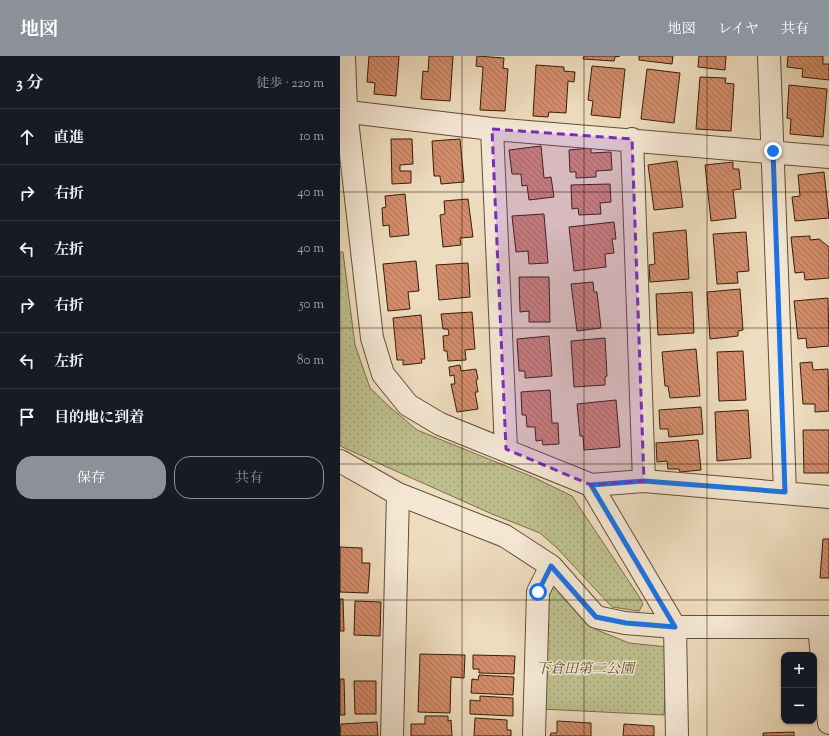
<!DOCTYPE html>
<html lang="ja">
<head>
<meta charset="utf-8">
<style>
  body { margin:0; font-family:"Sorts Mill Goudy","Noto Serif JP",serif; background:#20242c; color:#f1f3f6 }
  .controls { position:absolute; right:12px; bottom:12px; display:grid; overflow:hidden; border-radius:8px; box-shadow:0 1px 3px #0004 }
  .controls button { width:36px; height:36px; display:grid; place-items:center; padding:0; border:0; border-bottom:1px solid #363941; background:#171b24; color:#f1f3f6; font:20px sans-serif }
  .stop { position:absolute; width:12px; height:12px; margin:-9px; border:3px solid #1a73e8; border-radius:50%; background:#fff }
  .stop.end { background:#1a73e8; border-color:#fff; box-shadow:0 1px 4px #0008 }
  .list { margin:0; padding:0; list-style:none }
  h2 { display:flex; justify-content:space-between; align-items:center; height:52px; margin:0; padding:0 16px; font-size:17px }
  h2 small { font-size:13px; font-weight:400; color:#9ea1a6 }
  .list li { display:grid; grid-template-columns:26px 1fr auto; gap:12px; align-items:center; box-sizing:border-box; height:56px; padding:0 16px; border-top:1px solid #363941 }
  .list b { display:block; font-size:15px; white-space:nowrap }
  .list em { font-size:13px; font-style:normal; color:#9ea1a6 }
  .actions { display:flex; gap:8px; padding:12px 16px }
  .actions a { flex:1; padding:9px 0; border:1px solid #8c9099; border-radius:16px; text-align:center; font-size:14px; color:#8c9099 }
  .actions .main { background:#8c9099; color:#fff }
  .icon { flex:none; width:22px; height:22px; fill:none; stroke:currentColor; stroke-width:2; stroke-linecap:round; stroke-linejoin:round }
  .map { position:relative; flex:none; width:489px; height:680px; overflow:hidden }
  header { display:flex; align-items:center; gap:24px; box-sizing:border-box; height:56px; padding:0 20px; background:#8c9099; color:#fff }
  header strong { font-size:19px }
  nav { display:flex; gap:22px; margin-inline-start:auto; font-size:14px }
  main { display:flex }
  aside { flex:1; background:#171b24 }
  .map>svg:first-child { display:block }
</style>
</head>
<body>
<header>
<strong>地図</strong>
<nav><a>地図</a><a>レイヤ</a><a>共有</a></nav>
</header>
<main>
<aside>
<h2>3 分<small>徒歩 · 220 m</small></h2>
<ul class="list">
<li><svg class="icon" aria-label="ahead" viewBox="0 0 24 24"><path d="M12 20V5M6 11l6-6 6 6"/></svg><div><b>直進</b></div><em>10 m</em></li>
<li><svg class="icon" aria-label="right" viewBox="0 0 24 24"><path d="M7 20v-9h11M14 6l5 5-5 5"/></svg><div><b>右折</b></div><em>40 m</em></li>
<li><svg class="icon" aria-label="left" viewBox="0 0 24 24"><path d="M17 20v-9H6M10 6l-5 5 5 5"/></svg><div><b>左折</b></div><em>40 m</em></li>
<li><svg class="icon" aria-label="right" viewBox="0 0 24 24"><path d="M7 20v-9h11M14 6l5 5-5 5"/></svg><div><b>右折</b></div><em>50 m</em></li>
<li><svg class="icon" aria-label="left" viewBox="0 0 24 24"><path d="M17 20v-9H6M10 6l-5 5 5 5"/></svg><div><b>左折</b></div><em>80 m</em></li>
<li><svg class="icon" aria-label="arrive" viewBox="0 0 24 24"><path d="M6 21V4h12l-3 4 3 4H6"/></svg><div><b>目的地に到着</b></div></li>
</ul>
<div class="actions"><a class="main">保存</a><a>共有</a></div>
</aside>
<div class="map">
<svg width="489" height="680" viewBox="0 0 489 680">
  <defs>
    <pattern id="grass-dots" width="8" height="8" patternUnits="userSpaceOnUse"><rect width="8" height="8" fill="#bebf8e"/><path d="M2 2h.1M6 6h.1" fill="none" stroke="#a4a479" stroke-width="1.8" stroke-linecap="round"/></pattern>
    <pattern id="building-back-hatch" width="6" height="6" patternUnits="userSpaceOnUse"><rect width="6" height="6" fill="#d38d6c"/><path d="M-1 5l2 2M0 0l6 6M5-1l2 2" fill="none" stroke="#ac7357"/></pattern>
  </defs>
  <rect width="100%" height="100%" fill="#eedcbe"/>
  <filter id="stains"><feTurbulence type="fractalNoise" baseFrequency=".005" numOctaves="4"/><feColorMatrix values="0 0 0 0 .2 0 0 0 0 .09 0 0 0 0 .02 0 0 0 .5 -.17"/></filter>
  <radialGradient id="worn" r=".72"><stop offset=".6" stop-color="#630" stop-opacity="0"/><stop offset="1" stop-color="#630" stop-opacity=".3"/></radialGradient>
  <!-- grass -->
  <path fill="url(#grass-dots)" stroke="#7a6e4c" d="M0 196H3L15 289 30 332 51 352 77 374 193 421 232 440 298 539 303 548 299 555 272 551 216 491 200 477 152 458 0 390Z
    M212 526 257 574 289 587 328 591 324 659 201 653 207 538Z"/>
  <!-- building -->
  <path fill="url(#building-back-hatch)" stroke="#351d09" d="M29 0H59L56 40 34 38 35 27 27 26Z
    M89 0H113L110 45 81 43 83 15 88 16Z
    M137 0 164 2 163 12 168 13 165 55 140 54 143 11 136 10Z
    M244 0H280L275 1 274 5 243 3Z
    M299 0H333L332 8 299 4Z
    M359 0H386L385 14 358 11Z
    M448 0H483V8H489V24L462 21 463 13 447 11Z
    M196 9 224 11V15L235 16 234 26 228 25 226 57 209 56 208 61 193 60Z
    M252 10 285 13 280 62 251 59 253 45 248 44Z
    M307 13 340 17 334 67 301 63Z
    M360 21 386 22 385 27 394 28 391 75 356 73Z
    M449 29 487 33 483 81 450 78 451 63 447 62Z
    M51 83H72L73 108 60 109V115H71V127L52 128Z
    M120 83 124 126 101 128 100 120H94L92 85Z
    M201 90 204 122 211 121 214 141 189 144 187 129 182 130 181 118H172L169 94Z
    M251 92V97L271 96 272 114 256 115V121L236 122V116H230L229 94Z
    M337 105 343 151 314 154 308 109Z
    M393 106V113H399L401 133 393 134 396 162 371 165 365 109Z
    M484 116 489 162 455 165 452 141 460 140 458 119Z
    M270 128 271 146 260 147 261 158 239 159 238 152 232 153 231 129Z
    M65 138 69 179 50 181 49 169 43 170 42 152 46 151 45 140Z
    M128 143 133 181 120 182 121 189 103 191 100 159 105 158 104 145Z
    M204 158 208 207 189 208 188 195 176 196 172 160Z
    M274 166 276 183H272L274 197 265 198 266 211 234 215 229 171Z
    M346 174 349 223 310 226 309 209 315 208 313 177Z
    M406 176 409 215 397 216 398 227 377 228 373 178Z
    M470 180V184L479 183 489 191V222L465 224 464 216 455 217 451 181Z
    M76 205 79 235 68 236 70 253 48 255 43 208Z
    M128 207 130 241 99 244 96 209Z
    M179 221H209L210 266H189V255L180 256Z
    M253 226 254 236H257L261 272 237 275 231 228Z
    M400 233 403 274 398 275V280L370 283 367 236Z
    M352 236 354 277 318 279 316 238Z
    M488 242 489 290 467 292 466 282 458 283 454 245Z
    M132 256 135 293 125 294 126 304 108 305 107 295H104L103 280 109 279 108 273H103L101 258Z
    M81 259 85 303H81L82 307 63 309V304H57L53 262Z
    M209 280 212 320 185 322V315H179L177 283Z
    M265 282 267 320 265 321V329L234 331 231 285Z
    M356 293 360 340 330 342 328 330H325L322 296Z
    M403 295 406 344 379 345 377 296Z
    M472 306 473 314 488 313 489 355 475 356V348H463L460 307Z
    M120 309 121 315 136 313 138 323 136 324 138 336H135L138 353 117 356 111 328H115L114 319 110 320 109 311Z
    M210 334 212 367H218L219 388 203 389 202 384 196 385 195 371H187L186 359H182L181 336Z
    M276 344 280 391 244 394 243 380H240L237 348Z
    M361 351 363 378 329 381 328 373H320L319 354Z
    M408 354 411 402 377 405 375 356Z
    M463 374H489V417H464Z
    M358 384 361 414 340 416 339 413H328L327 405 317 406 316 387Z
    M483 483H489V522H480Z
    M0 491 22 492V507H30L28 537 0 536Z
    M0 543H3L4 575H0Z
    M15 545 41 546 40 580 14 579Z
    M80 598 125 599 124 622 111 621 110 657 78 656Z
    M133 599 175 600 174 618 139 617V613H133Z
    M139 619 174 621 173 639 131 637 132 623 138 624Z
    M0 623H4L5 659H0Z
    M14 625H36V658H15Z
    M140 640 173 642V660L130 658V644L140 645Z
    M85 660H108V665L111 664 112 680H71V668H85Z
    M135 662 167 664V674H171V680H134Z
    M217 665 251 667V680H210L211 677H217Z
    M37 666 38 680H0L1 668Z
    M284 668 314 670V680H283Z
    M454 676V680H423V677Z"/>
  <g fill="none" stroke-linecap="round" stroke-linejoin="round">
    <!-- minor casing -->
    <g stroke="#634d36" stroke-width="24">
      <path id="minor" d="M4 0 6 55 32 282 43 318 68 349 100 368 251 429 304 425 489 441
        M429 0 445 436
        M0 55 152 73 489 101
        M152 73 166 393
        M292 83 304 425
        M0 405 58 438 165 480 211 510 256 561 285 567 335 571H489
        M251 429 335 571 337 680
        M479 571 489 667
        M52 680 58 438
        M194 680 198 536 211 510"/>
    </g>
    <!-- minor -->
    <use href="#minor" stroke="#f4e8d5" stroke-width="22"/>
  </g>
  <g fill="none" stroke-linecap="round" stroke-linejoin="round">
    <!-- route -->
    <path stroke="#1a73e8" stroke-width="5" d="M198 536 211 510 256 561 286 567 335 571 251 429 304 425 445 436 433 95"/>
  </g>
  <!-- marked area -->
  <path fill="#7b2cbf" fill-opacity="0.2" stroke="#7b2cbf" stroke-width="3" stroke-dasharray="8 5" stroke-linejoin="round" d="M152 73 292 83 304 425 251 429 166 393Z"/>
  <!-- grid -->
  <path fill="none" stroke="#351d09" stroke-width="1" stroke-opacity="0.55" d="M122 0V680M244 0V680M367 0V680M0 136H489M0 272H489M0 408H489M0 544H489"/>
  <g text-anchor="middle" dominant-baseline="central" stroke-width="3" stroke-linejoin="round" paint-order="stroke">
    <!-- park labels -->
    <g font-size="14" font-style="italic" fill="#5e4e31" stroke="#f4e8d5">
      <text x="245" y="614">下倉田第二公園</text>
    </g>
  </g>
  <rect width="100%" height="100%" filter="url(#stains)"/>
  <rect width="100%" height="100%" fill="url(#worn)"/>
</svg>
<div class="controls">
<button>+</button>
<button>−</button>
</div>
<div class="stop" style="left:198px;top:536px"></div>
<div class="stop end" style="left:433px;top:95px"></div>
</div>
</main>
</body>
</html>
